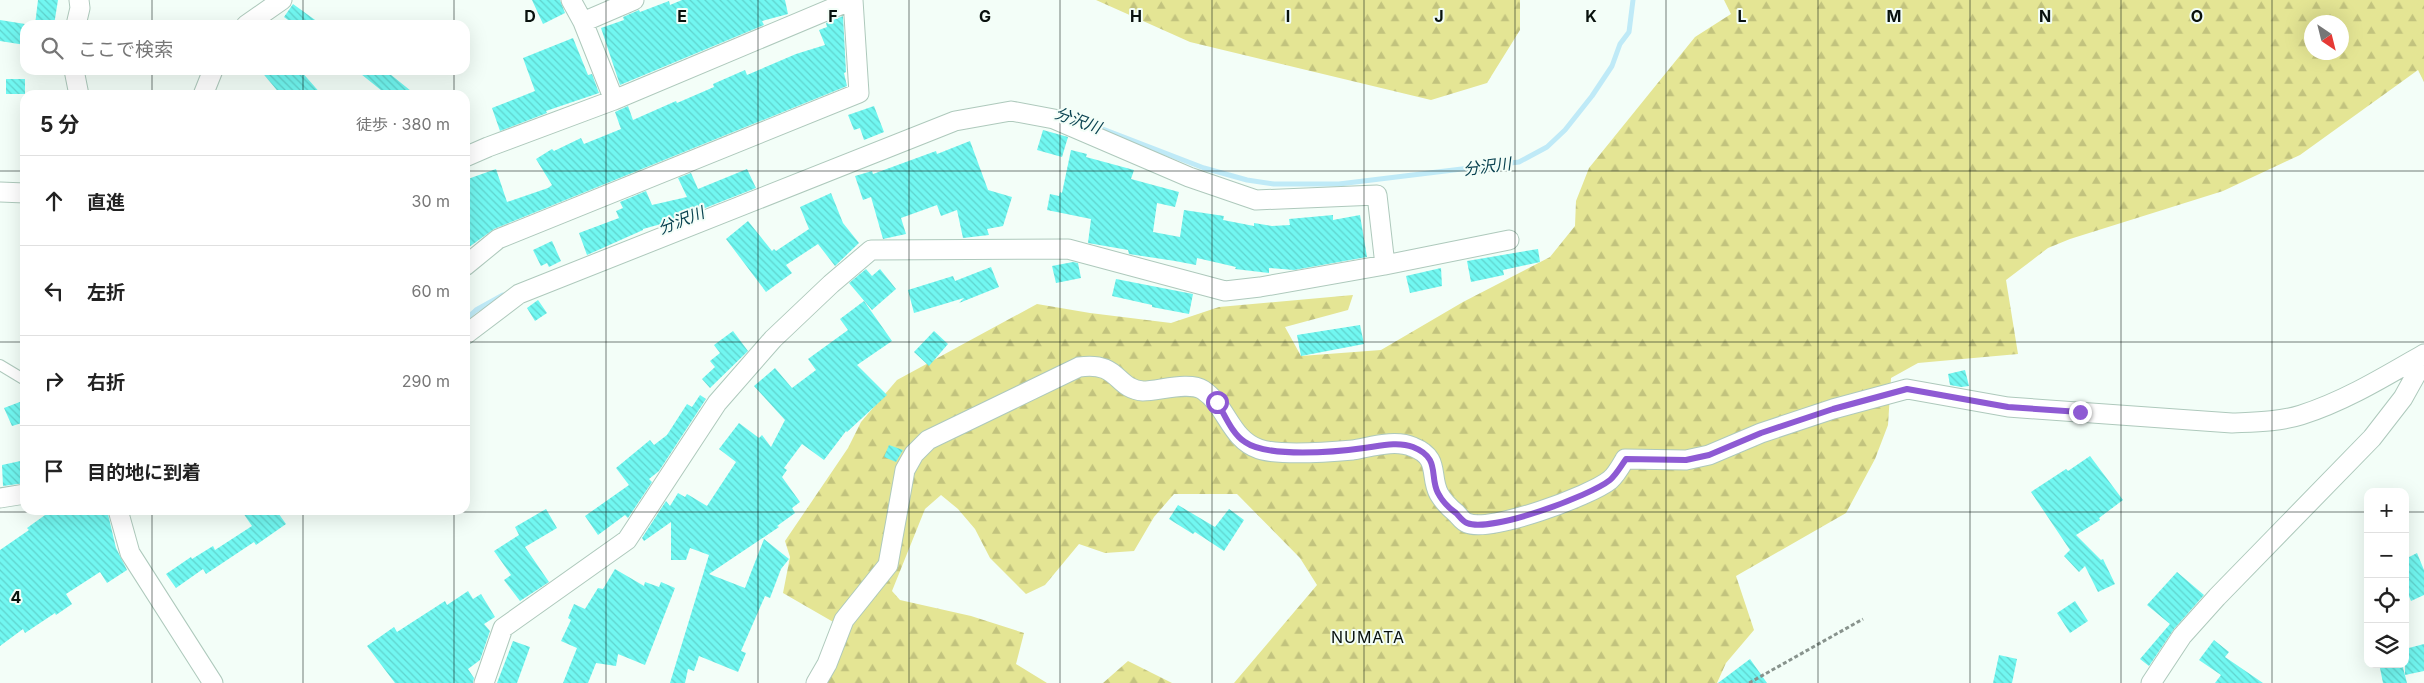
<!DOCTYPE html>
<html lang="ja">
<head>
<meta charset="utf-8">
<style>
  body { margin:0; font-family:Inter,"Noto Sans JP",sans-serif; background:#f6f6f6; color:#222 }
  .controls { position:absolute; right:15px; bottom:15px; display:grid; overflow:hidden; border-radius:10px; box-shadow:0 5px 20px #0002 }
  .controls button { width:45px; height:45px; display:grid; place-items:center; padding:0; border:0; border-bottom:1px solid #e0e0e0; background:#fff; color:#222; font:25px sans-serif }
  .compass { position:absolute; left:2304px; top:15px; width:45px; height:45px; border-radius:50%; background:#fff; box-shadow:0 5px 20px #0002; rotate:145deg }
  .stop { position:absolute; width:15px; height:15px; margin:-11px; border:4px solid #8e5ad3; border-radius:50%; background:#fff }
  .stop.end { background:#8e5ad3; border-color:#fff; box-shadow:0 1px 5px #0008 }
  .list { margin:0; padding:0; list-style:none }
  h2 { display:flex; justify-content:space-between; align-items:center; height:65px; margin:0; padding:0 20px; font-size:21px }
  h2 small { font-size:16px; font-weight:400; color:#767676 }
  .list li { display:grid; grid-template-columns:32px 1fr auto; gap:15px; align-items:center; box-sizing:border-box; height:90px; padding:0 20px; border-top:1px solid #e0e0e0 }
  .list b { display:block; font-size:19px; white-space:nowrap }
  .list em { font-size:16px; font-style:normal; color:#767676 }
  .icon { flex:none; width:28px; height:28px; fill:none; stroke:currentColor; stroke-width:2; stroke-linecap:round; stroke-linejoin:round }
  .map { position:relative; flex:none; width:2424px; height:683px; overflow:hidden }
  .search { position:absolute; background:#fff; box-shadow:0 5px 20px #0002; left:20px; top:20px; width:450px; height:55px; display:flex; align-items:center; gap:12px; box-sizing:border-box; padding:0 18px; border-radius:15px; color:#767676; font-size:19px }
  .panel { position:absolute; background:#fff; box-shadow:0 5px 20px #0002; left:20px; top:90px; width:450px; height:425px; border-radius:15px }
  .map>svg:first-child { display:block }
</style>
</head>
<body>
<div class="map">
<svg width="2424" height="683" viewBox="0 0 2424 683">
  <defs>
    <pattern id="forest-firs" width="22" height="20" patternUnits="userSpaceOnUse" patternTransform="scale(1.25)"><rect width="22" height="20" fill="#e4e594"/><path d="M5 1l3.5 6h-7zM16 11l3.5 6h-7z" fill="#c2c37e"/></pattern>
    <pattern id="building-back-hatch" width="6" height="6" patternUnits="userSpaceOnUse" patternTransform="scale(1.25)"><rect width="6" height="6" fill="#71f7f1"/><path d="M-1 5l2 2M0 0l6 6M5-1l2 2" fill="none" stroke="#60d3cd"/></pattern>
  </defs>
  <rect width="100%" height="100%" fill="#f3fef8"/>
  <!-- forest -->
  <path fill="url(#forest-firs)" fill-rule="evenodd" d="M1096 0H1520V30L1487 83 1431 100 1190 42Z
    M1724 0H2424V82L2418 70 2300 155 2223 191 2070 239 2048 248 2006 280 2018 354 1918 363 1891 378 1888 425 1875 459 1846 513 1736 576 1754 630 1726 663 1717 683H1234L1317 585 1300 558 1237 494H1174L1154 517 1134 551 1105 553 1079 544 1045 585 1026 594 990 558 975 529 958 509 941 495 925 509 892 591 900 600 971 616 1024 633 1016 664 1047 683H821L835 623 783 593 790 557 785 541 848 448 861 422 897 380 1037 304 1090 313 1171 323 1219 307 1353 295 1348 310 1285 327 1301 356 1381 350 1463 302 1550 257 1575 226 1576 201 1589 168 1695 37 1731 14ZM2312 22H2342V52H2312Z
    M1128 661 1172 683H1103Z"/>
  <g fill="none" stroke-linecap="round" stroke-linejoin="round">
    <!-- stream -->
    <path stroke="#bfeaf7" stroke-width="5" d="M1069 116 1204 168 1247 180 1274 184H1339L1519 162 1547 147 1565 130 1592 96 1612 66 1620 44 1629 32 1633 0
      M465 320 476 310 503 295"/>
  </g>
  <!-- building -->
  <path fill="url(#building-back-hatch)" d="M38 0H58L54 25H35Z
    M532 0H560L565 13 543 24Z
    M682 0H785L788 14 762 21 764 25 620 85 601 28 624 20 623 17 639 10 640 12 669 1 670 5Z
    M293 4 322 25H295L284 17Z
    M843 16 846 72 844 73 847 86 494 229 465 250V180L496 169 507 202 548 188 552 185 536 159 552 149 554 151 581 138 584 144 621 129 615 112 628 106 633 120 676 101 677 103 714 87 713 84 745 70 747 75 796 54 825 45 819 30 827 27 826 23Z
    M0 20 25 24V45L0 41Z
    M573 38 588 75 592 74 599 93 546 111 547 113 500 131 492 108 535 91 523 58Z
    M260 70H300L322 95H281Z
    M356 70H385L416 95H387Z
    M6 79H25V94H6Z
    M874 106 884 132 864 140 860 128 854 130 848 115Z
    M1043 130 1068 137 1062 157 1037 150Z
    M970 141 988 190 1012 197 1003 226 987 229 989 235 963 238 957 210 941 216 937 205 901 218 906 234 883 239 871 197 863 200 855 176 872 171 873 174 936 151 937 154Z
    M1071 150 1087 154 1086 157 1134 170 1131 179 1179 192 1175 207 1157 203 1153 232 1180 237 1184 210 1224 216 1223 220 1254 226V223L1272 226 1290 225 1289 219 1333 215V220L1360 215 1367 257 1294 270 1269 268V273L1235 269 1236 267 1197 258 1196 265 1175 261 1129 254 1128 250 1088 243 1091 219 1047 210 1050 194 1059 196 1060 192 1062 193Z
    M747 169 756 188 672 221 643 229V230L587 255 579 233 619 218 616 211 623 208 620 202 646 191 652 205 687 197 678 178 691 173 698 189Z
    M831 193 843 223 859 243 835 266 818 244 786 265 792 273 766 292 726 239 748 221 772 251 774 249 776 251 809 229 800 207Z
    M552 241 561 261 549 267 547 263 541 266 533 250Z
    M1538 249 1540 262 1503 270 1504 275 1471 282 1467 261Z
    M1073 262 1078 263 1081 278 1056 283 1052 266Z
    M991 267 999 287 959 303 964 298 914 313 908 290 953 276 955 281Z
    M1441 268 1442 286 1410 293 1406 276Z
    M866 269 872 276 880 269 896 289 872 310 849 283Z
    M1116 279 1193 294 1189 314 1152 307V305L1112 296Z
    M538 300 547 313 535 321 527 308Z
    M864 301 892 341 857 365 887 395 847 432 846 431 824 460 802 444 784 468 787 470 782 477 800 502 792 508 795 513 777 526 779 527 709 574 745 588 764 539 789 559 781 569 770 598 765 596 741 651 746 653 738 672 699 656 694 671 688 669 685 683H670L709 555 690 548 686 560H671V522L644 541 642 538 666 501 670 506 678 493 685 497 687 494 707 506 736 462 719 449 739 423 759 438 762 435 771 447 785 420 754 386 775 368 792 388 816 370 808 359 848 330 840 319Z
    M1360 325 1364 344 1301 356 1297 335Z
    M733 331 748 351 710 388 702 379 715 367 710 361 720 353 714 345Z
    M934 331 948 344 929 366 914 352Z
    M1965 370 1969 386 1961 387 1950 385 1948 374Z
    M700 395 706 399 659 471 649 479 652 482 628 518 625 515 598 535 585 516 629 485 616 468 650 440 654 445 667 435 687 404 692 407Z
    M25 400V422L12 426 4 408Z
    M889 445 903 450 896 462 884 457Z
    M2090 456 2123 500 2099 518 2100 520 2076 535 2101 560 2103 559 2115 584 2098 592 2085 566 2079 572 2064 556 2070 550 2031 492 2066 469 2068 471Z
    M25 460V483L3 486 2 465Z
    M1178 505 1215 527 1229 509 1244 520 1224 551 1195 532 1193 534 1169 519Z
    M546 509 557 528 525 547 549 582 520 601 504 580 511 575 494 551 519 535 515 527Z
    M52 510H107L116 548 127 570 107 583 100 572 66 594 72 604 56 615 55 613 25 633 23 629 0 646V550L29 530 27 528Z
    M241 510H276L286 524 256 545 254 542 206 574 203 569 176 588 166 574 191 557 192 559 213 546 215 550 252 526Z
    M2417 553 2424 570V595L2411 601 2405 587V559Z
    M615 569 644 586 645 582 659 587 661 582 675 588 645 665 618 654 616 666 596 663 588 683H563L577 648 561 641 571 620 568 618 574 604 585 609 598 588 603 589Z
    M2177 572 2204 595 2174 629 2149 666 2140 659 2170 624 2147 605Z
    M468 591 473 599 481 594 495 617 484 624 490 631 480 660 468 669 474 678 473 683H395L367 646 394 627 397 632 445 601 447 605Z
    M2075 601 2088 621 2070 633 2057 613Z
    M2214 640 2229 652 2225 657 2263 683H2215L2221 675 2199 660Z
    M513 641 530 647 517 683H497Z
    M2424 644V671L2405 675V649Z
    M1999 655 2017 659 2012 683H1993Z
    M1750 659 1767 683H1718Z
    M2402 664 2407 683H2383L2380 668Z"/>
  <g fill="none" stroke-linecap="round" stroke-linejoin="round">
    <!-- lane casing -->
    <g stroke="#aec9bc" stroke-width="12">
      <path id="lane" d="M0 365 25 380"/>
    </g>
    <!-- street casing -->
    <g stroke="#aec9bc" stroke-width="21">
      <path id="street" d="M583 22 634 0
        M76 25 80 8 79 0
        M246 25 282 0
        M74 70 79 95
        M203 95 213 70
        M614 100 852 0
        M465 157 488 147 614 100 583 22 571 0
        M0 192 25 193
        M465 266 498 239 859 93 853 0
        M465 335 519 294 955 121 1011 111 1054 119 1189 177 1256 200 1377 195 1385 265
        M0 498 25 494
        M118 510 130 553 213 683
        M484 683 503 628 627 540 717 403 773 339 831 284 871 250 1068 249 1225 291 1260 287 1385 265 1509 240
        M816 683 827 664 844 620 888 565 905 470 914 454 928 440 1079 367C1120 361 1115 389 1143 391 1159 391 1189 381 1203 390 1227 406 1230 439 1259 449 1280 456 1330 452 1353 450 1371 447 1395 439 1413 447 1441 458 1429 476 1439 494 1443 501 1450 508 1456 513 1459 516 1463 522 1467 523 1490 533 1590 496 1610 480 1616 475 1621 466 1625 459L1686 460 1709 455 1761 433 1833 409 1907 389 2008 407 2232 423C2254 422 2279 422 2301 415 2345 401 2384 377 2424 354
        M2151 683 2182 636 2217 597 2372 438 2403 398 2424 360"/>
    </g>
    <!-- path -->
    <path stroke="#88938d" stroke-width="3" stroke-dasharray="4 2.5" stroke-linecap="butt" d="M1749 683 1863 619"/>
    <!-- lane -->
    <use href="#lane" stroke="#fff" stroke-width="10"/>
    <!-- street -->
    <use href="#street" stroke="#fff" stroke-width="19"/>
  </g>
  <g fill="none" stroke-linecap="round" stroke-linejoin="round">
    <!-- route -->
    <path stroke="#8e5ad3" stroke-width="6" d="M1217 402C1225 415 1232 434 1245 442 1268 458 1336 452 1364 448 1379 446 1398 441 1413 447 1441 458 1429 476 1438 493 1442 501 1449 508 1456 513 1459 516 1463 522 1467 523 1490 533 1590 496 1610 480 1616 475 1621 466 1626 459L1686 460 1709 455 1761 433 1833 409 1907 389 2008 407 2080 412"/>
  </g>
  <!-- grid -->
  <path fill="none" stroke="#09120e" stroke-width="1" stroke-opacity="0.55" d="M152 0V25M303 0V25M454 0V25M606 0V683M758 0V683M909 0V683M1060 0V683M1212 0V683M1364 0V683M1515 0V683M1666 0V683M1818 0V683M1970 0V683M2121 0V683M2272 0V683M152 70V95M303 70V95M454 70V95M0 171H25M465 171H2424M0 342H25M465 342H2424M152 510V683M303 510V683M454 510V683M0 512H2368M2405 512H2424"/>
  <g text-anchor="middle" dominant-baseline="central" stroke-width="4" stroke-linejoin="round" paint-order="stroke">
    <!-- water labels -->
    <g font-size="16" font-style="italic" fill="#094250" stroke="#f3fef8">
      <text transform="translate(1078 120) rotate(20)">分沢川</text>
      <text transform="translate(1487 166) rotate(-7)">分沢川</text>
      <text transform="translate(681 220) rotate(-21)">分沢川</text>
    </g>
    <!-- neighbourhood labels -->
    <g font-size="16" letter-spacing="1" fill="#09120e" stroke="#f3fef8">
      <text x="1368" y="637">NUMATA</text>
    </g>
  </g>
  <g font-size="16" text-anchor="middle" font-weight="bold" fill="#09120e" stroke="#f3fef8" stroke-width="4" stroke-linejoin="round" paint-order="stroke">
    <text x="530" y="22">D</text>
    <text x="682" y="22">E</text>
    <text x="833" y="22">F</text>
    <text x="985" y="22">G</text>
    <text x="1136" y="22">H</text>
    <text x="1288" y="22">I</text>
    <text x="1439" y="22">J</text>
    <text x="1591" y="22">K</text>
    <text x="1742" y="22">L</text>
    <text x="1894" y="22">M</text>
    <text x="2045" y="22">N</text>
    <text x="2197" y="22">O</text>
    <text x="16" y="603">4</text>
  </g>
</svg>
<div class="controls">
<button>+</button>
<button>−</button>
<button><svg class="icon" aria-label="locate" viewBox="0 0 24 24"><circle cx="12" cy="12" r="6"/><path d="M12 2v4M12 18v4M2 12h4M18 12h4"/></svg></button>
<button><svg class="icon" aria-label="layers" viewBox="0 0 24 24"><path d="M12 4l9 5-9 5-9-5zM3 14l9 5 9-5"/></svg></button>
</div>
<svg class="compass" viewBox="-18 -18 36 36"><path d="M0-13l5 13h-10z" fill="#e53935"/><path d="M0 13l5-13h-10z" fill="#767676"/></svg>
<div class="stop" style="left:1217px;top:402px"></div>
<div class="stop end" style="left:2080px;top:412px"></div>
<div class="search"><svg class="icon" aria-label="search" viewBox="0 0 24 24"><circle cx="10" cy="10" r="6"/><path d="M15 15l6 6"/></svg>ここで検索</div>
<section class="panel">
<h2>5 分<small>徒歩 · 380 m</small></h2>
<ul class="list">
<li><svg class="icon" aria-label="ahead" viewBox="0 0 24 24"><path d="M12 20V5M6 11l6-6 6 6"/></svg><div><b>直進</b></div><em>30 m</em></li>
<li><svg class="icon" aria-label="left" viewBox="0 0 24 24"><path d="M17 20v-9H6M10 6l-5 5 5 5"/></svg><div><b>左折</b></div><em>60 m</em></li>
<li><svg class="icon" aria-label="right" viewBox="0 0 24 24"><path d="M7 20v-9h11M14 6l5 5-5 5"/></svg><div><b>右折</b></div><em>290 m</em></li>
<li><svg class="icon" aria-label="arrive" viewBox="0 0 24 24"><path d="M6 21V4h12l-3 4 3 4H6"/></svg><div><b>目的地に到着</b></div></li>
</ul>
</section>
</div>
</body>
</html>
